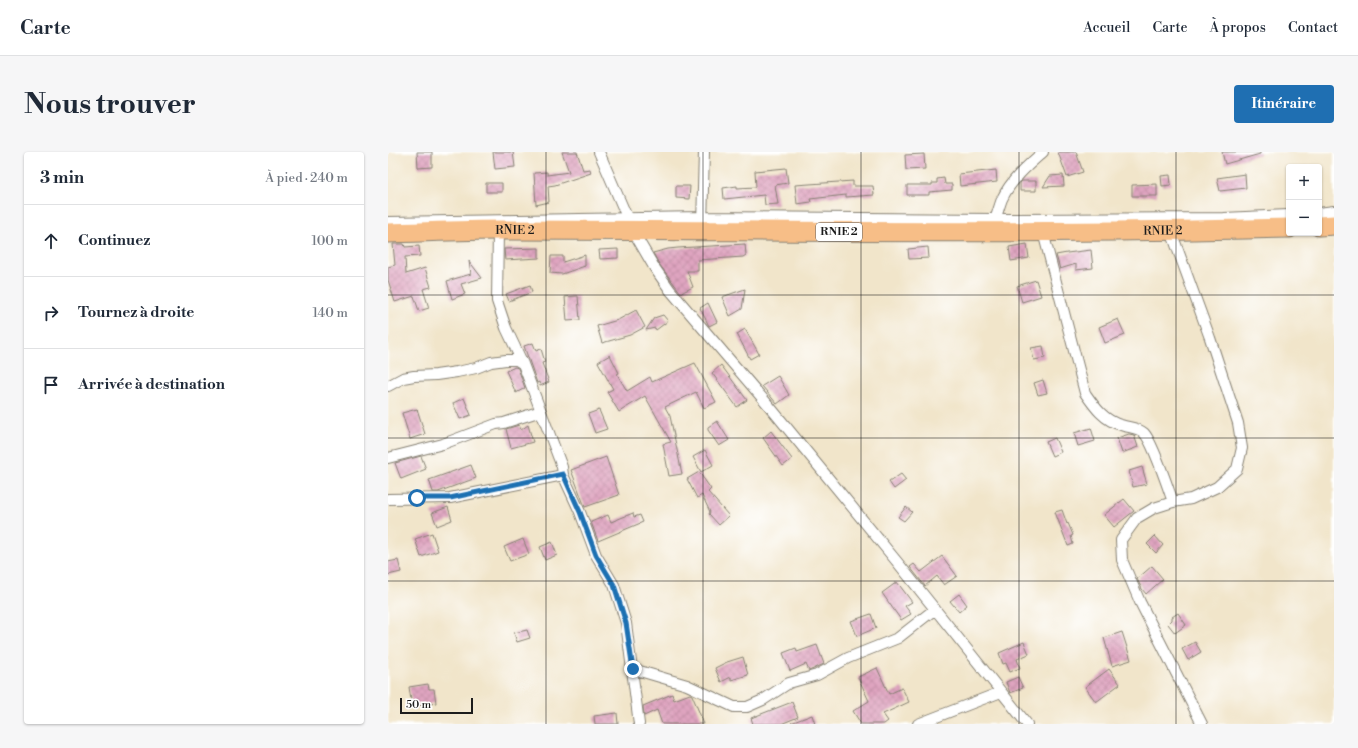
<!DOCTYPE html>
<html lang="fr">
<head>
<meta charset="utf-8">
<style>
  body { margin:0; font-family:"Libre Bodoni",serif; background:#f6f6f7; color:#1f2937 }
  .controls { position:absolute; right:12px; top:12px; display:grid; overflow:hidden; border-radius:4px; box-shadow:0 1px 3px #0004 }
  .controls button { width:36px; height:36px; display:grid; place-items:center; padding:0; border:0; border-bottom:1px solid #e0e1e3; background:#fff; color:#1f2937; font:20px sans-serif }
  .scale { position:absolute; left:12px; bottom:10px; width:73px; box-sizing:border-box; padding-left:4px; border:2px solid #1c1c1c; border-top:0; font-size:11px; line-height:14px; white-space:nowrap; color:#1c1c1c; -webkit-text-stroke:3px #fff; paint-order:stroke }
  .stop { position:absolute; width:12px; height:12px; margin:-9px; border:3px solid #1f6fb2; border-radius:50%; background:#fff }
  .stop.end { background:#1f6fb2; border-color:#fff; box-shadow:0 1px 4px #0008 }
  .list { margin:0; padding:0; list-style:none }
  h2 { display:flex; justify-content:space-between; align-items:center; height:52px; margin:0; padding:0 16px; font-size:17px }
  h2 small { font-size:13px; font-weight:400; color:#747a83 }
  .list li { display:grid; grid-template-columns:26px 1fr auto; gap:12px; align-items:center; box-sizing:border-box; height:72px; padding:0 16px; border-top:1px solid #e0e1e3 }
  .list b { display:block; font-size:15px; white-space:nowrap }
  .list em { font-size:13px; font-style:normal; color:#747a83 }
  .icon { flex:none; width:22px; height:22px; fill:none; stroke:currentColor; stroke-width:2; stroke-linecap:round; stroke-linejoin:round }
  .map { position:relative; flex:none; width:946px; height:572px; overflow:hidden; border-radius:4px }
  header { display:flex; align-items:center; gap:24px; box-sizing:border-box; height:56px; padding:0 20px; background:#fff; border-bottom:1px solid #e0e1e3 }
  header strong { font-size:19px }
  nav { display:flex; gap:22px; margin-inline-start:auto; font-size:14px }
  .intro { display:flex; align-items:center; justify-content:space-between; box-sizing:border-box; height:96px; padding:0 24px }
  h1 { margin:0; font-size:28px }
  .button { padding:10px 18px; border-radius:4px; background:#1f6fb2; color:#fff; font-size:14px; font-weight:700 }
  main { display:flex; gap:24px; padding:0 24px }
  aside { flex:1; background:#fff; border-radius:4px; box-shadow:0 1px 3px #0004 }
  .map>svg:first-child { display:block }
</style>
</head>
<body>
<header>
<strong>Carte</strong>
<nav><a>Accueil</a><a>Carte</a><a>À propos</a><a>Contact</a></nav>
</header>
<div class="intro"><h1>Nous trouver</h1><a class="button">Itinéraire</a></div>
<main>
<aside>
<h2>3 min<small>À pied · 240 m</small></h2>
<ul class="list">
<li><svg class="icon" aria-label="ahead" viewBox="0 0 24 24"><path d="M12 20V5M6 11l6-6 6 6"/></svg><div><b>Continuez</b></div><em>100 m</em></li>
<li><svg class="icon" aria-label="right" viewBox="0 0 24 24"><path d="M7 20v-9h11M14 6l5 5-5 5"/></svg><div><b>Tournez à droite</b></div><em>140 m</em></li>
<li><svg class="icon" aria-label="arrive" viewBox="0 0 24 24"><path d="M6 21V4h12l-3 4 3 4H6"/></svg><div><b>Arrivée à destination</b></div></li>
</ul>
</aside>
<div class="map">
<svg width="946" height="572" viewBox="0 0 946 572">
  <defs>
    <pattern id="building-cross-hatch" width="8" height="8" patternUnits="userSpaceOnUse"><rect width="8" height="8" fill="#dfa4c0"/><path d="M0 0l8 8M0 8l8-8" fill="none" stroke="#bf8da4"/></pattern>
  </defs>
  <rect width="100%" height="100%" fill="#fff"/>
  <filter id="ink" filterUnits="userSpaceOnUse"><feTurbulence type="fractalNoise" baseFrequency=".025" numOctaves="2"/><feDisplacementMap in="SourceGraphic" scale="8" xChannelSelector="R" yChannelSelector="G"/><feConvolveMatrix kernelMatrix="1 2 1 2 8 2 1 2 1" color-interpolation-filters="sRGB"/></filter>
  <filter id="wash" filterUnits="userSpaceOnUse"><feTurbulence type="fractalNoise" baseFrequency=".012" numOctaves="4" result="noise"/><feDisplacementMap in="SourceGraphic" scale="16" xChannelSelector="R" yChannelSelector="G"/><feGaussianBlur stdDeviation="0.9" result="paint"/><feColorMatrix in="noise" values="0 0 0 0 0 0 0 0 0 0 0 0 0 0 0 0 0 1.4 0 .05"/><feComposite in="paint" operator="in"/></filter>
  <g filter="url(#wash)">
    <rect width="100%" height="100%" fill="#f1e5ca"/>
    <g id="blocks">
      <!-- building -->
      <path fill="url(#building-cross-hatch)" d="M29 0H44V15L30 16Z
        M105 0H125L127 15 107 17Z
        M174 0H189L195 18 202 17 203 21 167 33 160 34 161 50 148 53 146 21 159 20V23L181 20Z
        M670 0H688L695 20 679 25Z
        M834 0H872V2L837 12Z
        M536 2 537 17 518 18 517 3Z
        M398 16 400 31 387 33 390 52 377 53 376 43 336 47 335 36 349 34V36L368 35 367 19Z
        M608 18 609 30 572 34 571 22Z
        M857 22 858 36 832 39 829 26Z
        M675 23 676 34 655 35 662 24Z
        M782 23 783 33 774 34 773 24Z
        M556 26 557 32H564V38L541 40V43H519V33H544V31H549V27Z
        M465 29V34H485L486 43 458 45V43L422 47 423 50 409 52 407 33Z
        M634 29H648V39H632V31Z
        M98 31H114V40H98Z
        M769 32V44H744V33Z
        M288 34H302L301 47 288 46Z
        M5 92H16L17 95 31 94 32 104 17 105 18 122 37 116 43 135 35 137 41 156 31 159 26 144 7 150 0 128V115L7 113Z
        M357 92 358 103 355 105 310 108V119H299L305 135 293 141 271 112 265 101 280 97 290 96Z
        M639 92 641 106 623 109 621 95Z
        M540 95 541 106 521 107 520 97Z
        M151 96V106L117 108 116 97Z
        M230 97V106L212 107 211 98Z
        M703 98 705 116 688 118V112L672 117 668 103 679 101Z
        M197 103V114L174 122 162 121 163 104H175V110Z
        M81 109 94 126 73 132 77 142 64 147 59 129 83 122Z
        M648 128 653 144 634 150 629 134Z
        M142 133 144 140 121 149 118 142Z
        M357 137 354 157 342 164 334 145Z
        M190 144 192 168 179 169 177 145Z
        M320 151 329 170 321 174 312 156Z
        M248 158 257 175 242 183 214 191 209 174 230 168Z
        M275 163 280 169 268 178 267 176 258 178 266 166Z
        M730 167 737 183 717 191 711 175Z
        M357 177 371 202 362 207 349 182Z
        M145 191 148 199 153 197 157 210 154 211 161 230 152 234 151 230 149 231 136 194Z
        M655 194 657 206 646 208 643 196Z
        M222 203 231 221 229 222 239 239 262 225 264 230 307 211 328 250 316 256 308 240 277 255 282 264 294 322 281 324 275 292 283 290 257 244 231 260 219 240 225 237 210 210Z
        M333 213 359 248 349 255 324 221Z
        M127 215 130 216 137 236 128 241 118 219Z
        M390 224 401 243 389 252 374 234Z
        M655 228 659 241 650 243 646 231Z
        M76 246 83 263 72 267 65 251Z
        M29 257 37 282 22 287 14 261Z
        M211 258 219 277 207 281 200 262Z
        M329 269 341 288 331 294 320 278V275Z
        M131 273 133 278 140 273 145 290 123 296 118 277Z
        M703 276 707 289 690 294 686 281Z
        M383 279 404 307 395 314 375 286Z
        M741 282 746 283 750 295 734 301 729 286Z
        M667 286 673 300 664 304 658 290Z
        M317 298 325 313 313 320 305 305Z
        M33 304 38 317 13 327 7 311Z
        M218 305 231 343 197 355 183 318Z
        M83 313 88 326 50 340H45L41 328Z
        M754 315 759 332 745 335 741 319Z
        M311 320 323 337 320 340 341 364 331 373 321 362 322 360 314 343 309 346 299 327Z
        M513 322 518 328 506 337 501 330Z
        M736 347 746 359 726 375 716 363Z
        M60 355 64 368 49 374 44 361Z
        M518 355 524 360 516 369 510 365Z
        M674 358 679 372 680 371 685 383 683 384 685 392 680 394 667 360Z
        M245 361 246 365 252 363 255 370 210 389 203 370 220 363 223 370Z
        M44 381 50 399 33 405 27 387Z
        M767 384 775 393 768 401 759 392Z
        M135 387 141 402 122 409 116 395Z
        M164 390 169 403 157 408 152 395Z
        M554 404 569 424 556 433 549 424 537 434 522 415 526 412 533 420Z
        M10 408 13 420 0 423V410Z
        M764 414 775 427 758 442 754 437 749 427Z
        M509 430 524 450 517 454 523 462 513 468 494 441Z
        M571 442 579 453 571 460 562 449Z
        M790 461 798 473 787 481 780 472 784 468V465Z
        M483 462 488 476 469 484 463 469Z
        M139 478 142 486 129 490 126 481Z
        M734 480 743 508 724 514 716 486Z
        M636 490 641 502 629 507 632 516 622 520 618 511 615 512 611 501Z
        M807 490 813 500 800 508 794 497Z
        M429 493 436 512 421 519 418 512 402 519 395 501 408 496 409 500Z
        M355 505 360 523 343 528V525L333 530 327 516 339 510Z
        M489 516 501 542 514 536 521 550 495 562 500 569 496 572H473L465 559 481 549 470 525Z
        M721 517 732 532 708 550 697 535Z
        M630 525 635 536 622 541 618 530Z
        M40 532 41 537H46L48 551 24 555 21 535Z
        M284 542 286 548 302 542 304 543 316 572H274L269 558 256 564 255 554Z
        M404 550 410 565 393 572H365L363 566Z
        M229 561 230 572H207L206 564Z
        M424 563 427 572H404L403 571Z"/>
    </g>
  </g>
  <g filter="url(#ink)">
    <use href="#blocks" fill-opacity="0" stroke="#868073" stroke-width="1"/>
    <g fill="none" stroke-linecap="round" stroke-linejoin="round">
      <!-- street casing -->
      <g stroke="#868073" stroke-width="12">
        <path id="street" d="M211 0 245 79 266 115 282 138 382 255 510 411 639 572
          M931 61 946 59
          M0 70 314 65 608 67 836 66 901 63
          M606 71C609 63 611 55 614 47 623 28 639 14 655 0
          M314 72 316 0
          M110 78 109 149 118 176 135 212 174 315 175 323 192 360 208 403 226 433 238 471 251 572
          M783 79 822 186 850 271 854 296 849 317 829 335 803 347 785 350 766 356 749 366 733 388 734 408 752 450 814 572
          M655 80 697 241C706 254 716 269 733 273 742 276 749 275 756 281 765 290 780 336 785 350
          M0 234 15 226 26 224 48 223 69 220 88 216 103 210 118 208H129L135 212
          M0 306 55 292 108 272 116 271 153 259
          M0 347 62 346 175 323
          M245 517 299 533 346 555H359L375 548 401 531 429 523 460 506 510 486 547 457
          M530 572 613 540"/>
      </g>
      <!-- highway casing -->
      <g stroke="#868073" stroke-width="21">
        <g id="highway">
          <path d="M931 74 946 73"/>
          <path id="s1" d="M0 81C38 80 75 78 113 78 376 78 638 83 901 76"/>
        </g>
      </g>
      <!-- street -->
      <use href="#street" stroke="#fff" stroke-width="10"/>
      <!-- highway -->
      <use href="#highway" stroke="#f7be87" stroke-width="19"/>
    </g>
  </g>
  <g fill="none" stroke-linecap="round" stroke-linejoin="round" filter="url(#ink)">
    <!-- route -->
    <path stroke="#1f6fb2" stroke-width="5" d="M29 346H62L175 322 192 360 208 403 226 433 238 471 245 517"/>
  </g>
  <!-- grid -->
  <path fill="none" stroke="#1c1c1c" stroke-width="1" stroke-opacity="0.55" d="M158 0V572M315 0V572M473 0V572M631 0V572M788 0V572M0 143H946M0 286H946M0 429H946"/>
  <g text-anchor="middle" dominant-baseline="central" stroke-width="4" stroke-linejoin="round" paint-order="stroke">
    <!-- shield labels -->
    <rect fill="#fff" stroke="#606060" stroke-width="1" x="428" y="71" width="46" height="18" rx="3"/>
    <g font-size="11" font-weight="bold" fill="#1c1c1c">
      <text x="451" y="80">RNIE 2</text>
    </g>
    <!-- street labels -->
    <g font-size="12" fill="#1c1c1c" stroke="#fff">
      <text stroke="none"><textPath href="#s1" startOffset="127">RNIE 2</textPath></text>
      <text stroke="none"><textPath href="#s1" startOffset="775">RNIE 2</textPath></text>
    </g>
  </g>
</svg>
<div class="controls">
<button>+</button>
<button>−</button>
</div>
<div class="scale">50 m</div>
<div class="stop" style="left:29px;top:346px"></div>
<div class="stop end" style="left:245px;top:517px"></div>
</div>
</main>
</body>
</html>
